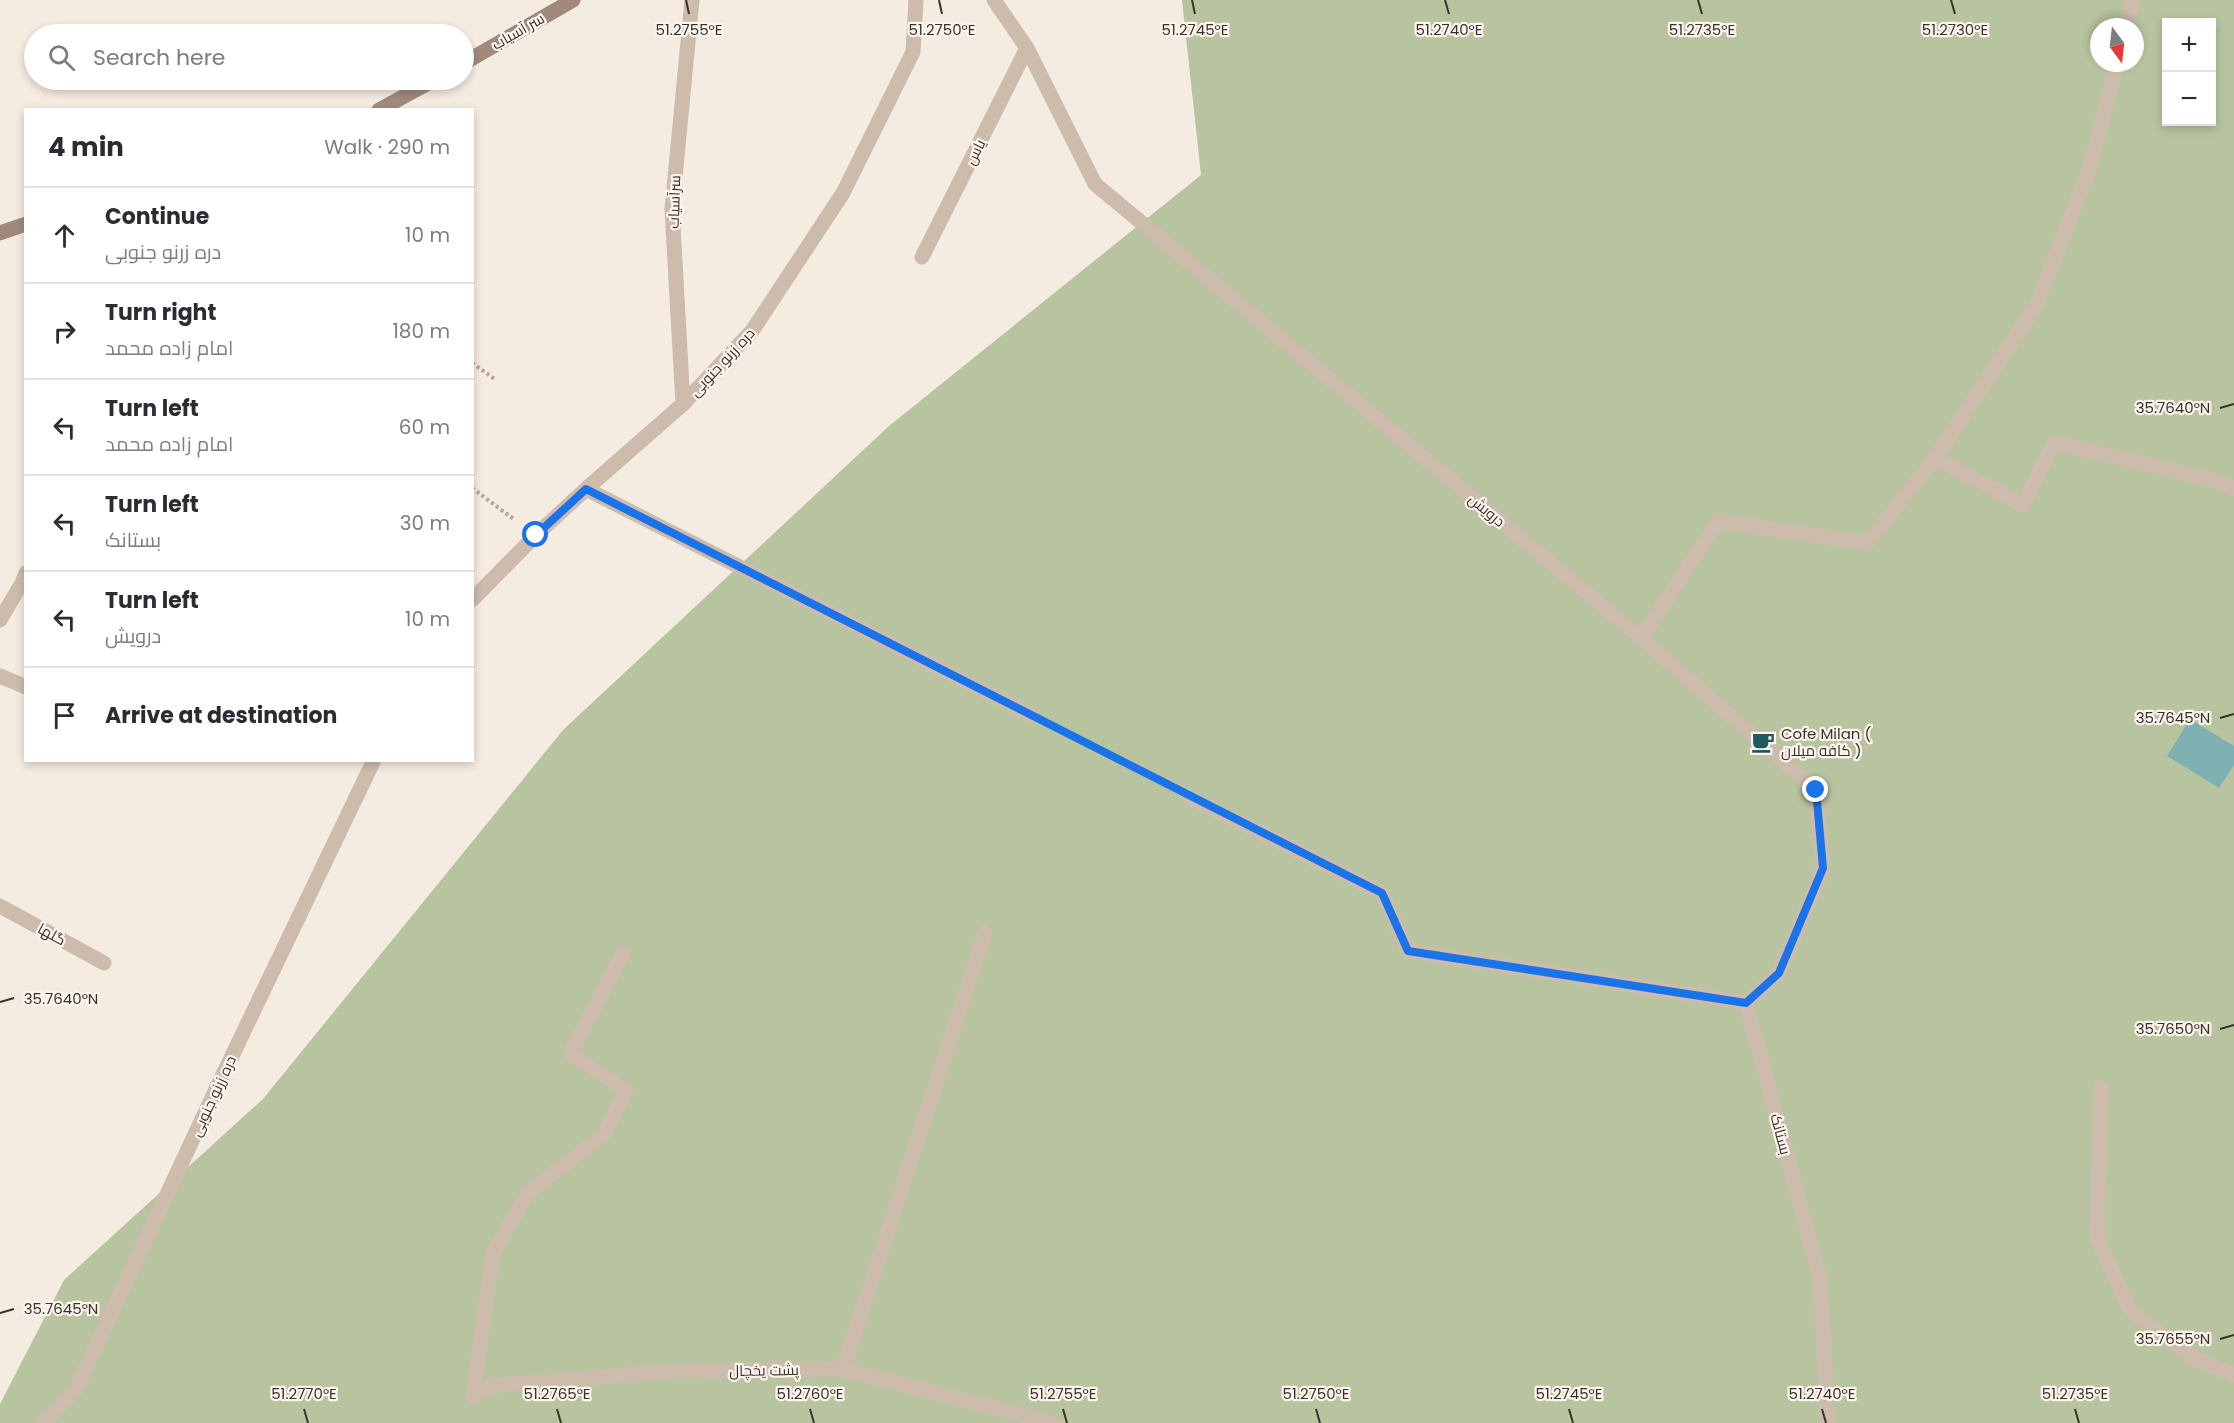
<!DOCTYPE html>
<html lang="en">
<head>
<meta charset="utf-8">
<style>
  body { margin:0; font-family:Poppins,Cairo,sans-serif; background:#f7f7f7; color:#2b2b33 }
  .controls { position:absolute; right:18px; top:18px; display:grid; overflow:hidden; border-radius:0px; box-shadow:0 3px 9px #0003 }
  .controls button { width:54px; height:54px; display:grid; place-items:center; padding:0; border:0; border-bottom:2px solid #e1e1e2; background:#fff; color:#2b2b33; font:30px sans-serif }
  .compass { position:absolute; left:2090px; top:18px; width:54px; height:54px; border-radius:50%; background:#fff; box-shadow:0 3px 9px #0003; rotate:165deg }
  .stop { position:absolute; width:18px; height:18px; margin:-14px; border:4px solid #1a73e8; border-radius:50%; background:#fff }
  .stop.end { background:#1a73e8; border-color:#fff; box-shadow:0 2px 6px #0008 }
  .list { margin:0; padding:0; list-style:none }
  h2 { display:flex; justify-content:space-between; align-items:center; height:78px; margin:0; padding:0 24px; font-size:26px }
  h2 small { font-size:20px; font-weight:400; color:#7c7c81 }
  .list li { display:grid; grid-template-columns:39px 1fr auto; gap:18px; align-items:center; box-sizing:border-box; height:96px; padding:0 24px; border-top:2px solid #e1e1e2 }
  .list b { display:block; font-size:22px; white-space:nowrap }
  .list p { margin:0; font-size:20px; white-space:nowrap; color:#7c7c81 }
  .list em { font-size:20px; font-style:normal; color:#7c7c81 }
  .icon { flex:none; width:33px; height:33px; fill:none; stroke:currentColor; stroke-width:2; stroke-linecap:round; stroke-linejoin:round }
  .map { position:relative; flex:none; width:2234px; height:1423px; overflow:hidden }
  .search { position:absolute; background:#fff; box-shadow:0 3px 9px #0003; left:24px; top:24px; width:450px; height:66px; display:flex; align-items:center; gap:15px; box-sizing:border-box; padding:0 21px; border-radius:33px; color:#7c7c81; font-size:22px }
  .panel { position:absolute; background:#fff; box-shadow:0 3px 9px #0003; left:24px; top:108px; width:450px; height:654px; border-radius:0px }
  .map>svg:first-child { display:block }
</style>
</head>
<body>
<div class="map">
<svg width="2234" height="1423" viewBox="0 0 2234 1423">
  <rect width="100%" height="100%" fill="#f4ebe1"/>
  <!-- green -->
  <path fill="#b8c4a0" fill-rule="evenodd" d="M1182 0H2234V1423H0V1404L64 1280 263 1099 563 730 889 426 1201 175ZM2166 22H2212V122H2166ZM2099 27H2135V63H2099Z"/>
  <!-- water -->
  <path fill="#7fb0b2" d="M2190 719 2234 746V765L2219 788 2167 756Z"/>
  <g fill="none" stroke-linecap="round" stroke-linejoin="round">
    <!-- path -->
    <path stroke="#b9a596" stroke-width="4" stroke-dasharray="3 3" stroke-linecap="butt" d="M472 363 496 380
      M472 488 515 520
      M1054 726 1167 785"/>
    <!-- street -->
    <path stroke="#cdbbac" stroke-width="15" d="M994 0 1027 48 1095 184 1641 638 1816 790 1823 869 1779 973 1746 1003 1820 1278 1828 1423
      M2126 27 2133 0
      M922 257 1027 48
      M683 404 672 209 692 0
      M1935 458 2023 505 2054 442 2215 481 2234 489
      M586 489 1032 715
      M472 600 536 535 586 489 683 404 752 331 843 193 913 52 916 0
      M0 620 22 583 26 573
      M1641 638 1718 521 1867 543 1935 458 2037 304 2089 170 2117 63
      M0 676 26 687
      M1189 797 1382 893 1408 951 1746 1003
      M0 906 104 963
      M2101 1088 2097 1238 2130 1310 2193 1358 2234 1375
      M843 1369 985 932
      M473 1396 490 1386 674 1371 843 1369 1052 1423
      M473 1396 493 1253 528 1193 604 1134 626 1090 570 1054 623 953
      M43 1423 76 1389 219 1083 374 760"/>
    <!-- secondary -->
    <path stroke="#a18a7d" stroke-width="15" d="M464 63 573 0
      M379 110 434 80
      M0 233 26 224"/>
  </g>
  <g fill="none" stroke-linecap="round" stroke-linejoin="round">
    <!-- route -->
    <path stroke="#1a73e8" stroke-width="8" d="M536 535 586 489 1382 893 1408 951 1746 1003 1779 973 1823 868 1816 790"/>
  </g>
  <!-- ticks -->
  <path fill="none" stroke="#3b302b" stroke-width="2" d="M686 0 689 14M939 0 942 14M1192 0 1195 14M1445 0 1449 14M1698 0 1702 14M1951 0 1955 14M2220 408 2234 404M2220 718 2234 714M0 1002 14 998M2220 1029 2234 1025M0 1313 14 1309M2220 1339 2234 1335M304 1409 308 1423M557 1409 561 1423M810 1409 814 1423M1063 1409 1067 1423M1316 1409 1320 1423M1569 1409 1573 1423M1822 1409 1826 1423M2075 1409 2079 1423"/>
  <!-- icons -->
  <defs>
    <g id="cafe-bare" transform="scale(1.8)"><path d="M-5.5-4.5H6V0H3Q3 3.5 0 3.5H-2.5Q-5.5 3.5-5.5 0ZM3-3.2v2h1.7v-2ZM-6 4.5H4V6H-6Z" fill="#1f5a5e" stroke="#fbf5ee" stroke-width="2.5" paint-order="stroke"/></g>
  </defs>
  <g fill-rule="evenodd">
    <use href="#cafe-bare" x="1763" y="742"/>
  </g>
  <g text-anchor="middle" dominant-baseline="central" stroke-width="4.5" stroke-linejoin="round" paint-order="stroke">
    <!-- street labels -->
    <g font-size="15" fill="#3b302b" stroke="#fbf5ee">
      <text transform="translate(518 31) rotate(-30)">سر آسیاب</text>
      <text transform="translate(975 152) rotate(-63)">یاس</text>
      <text transform="translate(674 202) rotate(-88)">سرآسیاب</text>
      <text transform="translate(722 362) rotate(-47)">دره زرنو جنوبی</text>
      <text transform="translate(1487 510) rotate(40)">درویش</text>
      <text transform="translate(52 934) rotate(29)">گلها</text>
      <text transform="translate(213 1096) rotate(-65)">دره زرنو جنوبی</text>
      <text transform="translate(1781 1134) rotate(75)">بستانک</text>
      <text transform="translate(764 1370) rotate(-1)">پشت یخچال</text>
    </g>
    <!-- poi labels -->
    <g font-size="15" fill="#3b302b" stroke="#fbf5ee" text-anchor="start">
      <text x="1781" y="733">Cofe Milan (<tspan x="1781" dy="17">کافه میلان )</tspan></text>
    </g>
  </g>
  <g font-size="15" text-anchor="middle" fill="#3b302b" stroke="#fbf5ee" stroke-width="4.5" stroke-linejoin="round" paint-order="stroke">
    <text x="689" y="35">51.2755°E</text>
    <text x="942" y="35">51.2750°E</text>
    <text x="1195" y="35">51.2745°E</text>
    <text x="1449" y="35">51.2740°E</text>
    <text x="1702" y="35">51.2735°E</text>
    <text x="1955" y="35">51.2730°E</text>
    <text x="2173" y="413">35.7640°N</text>
    <text x="2173" y="723">35.7645°N</text>
    <text x="61" y="1004">35.7640°N</text>
    <text x="2173" y="1034">35.7650°N</text>
    <text x="61" y="1314">35.7645°N</text>
    <text x="2173" y="1344">35.7655°N</text>
    <text x="304" y="1399">51.2770°E</text>
    <text x="557" y="1399">51.2765°E</text>
    <text x="810" y="1399">51.2760°E</text>
    <text x="1063" y="1399">51.2755°E</text>
    <text x="1316" y="1399">51.2750°E</text>
    <text x="1569" y="1399">51.2745°E</text>
    <text x="1822" y="1399">51.2740°E</text>
    <text x="2075" y="1399">51.2735°E</text>
  </g>
</svg>
<div class="controls">
<button>+</button>
<button>−</button>
</div>
<svg class="compass" viewBox="-18 -18 36 36"><path d="M0-13l5 13h-10z" fill="#e53935"/><path d="M0 13l5-13h-10z" fill="#7c7c81"/></svg>
<div class="stop" style="left:536px;top:535px"></div>
<div class="stop end" style="left:1816px;top:790px"></div>
<div class="search"><svg class="icon" aria-label="search" viewBox="0 0 24 24"><circle cx="10" cy="10" r="6"/><path d="M15 15l6 6"/></svg>Search here</div>
<section class="panel">
<h2>4 min<small>Walk · 290 m</small></h2>
<ul class="list">
<li><svg class="icon" aria-label="ahead" viewBox="0 0 24 24"><path d="M12 20V5M6 11l6-6 6 6"/></svg><div><b>Continue</b><p>دره زرنو جنوبی</p></div><em>10 m</em></li>
<li><svg class="icon" aria-label="right" viewBox="0 0 24 24"><path d="M7 20v-9h11M14 6l5 5-5 5"/></svg><div><b>Turn right</b><p>امام زاده محمد</p></div><em>180 m</em></li>
<li><svg class="icon" aria-label="left" viewBox="0 0 24 24"><path d="M17 20v-9H6M10 6l-5 5 5 5"/></svg><div><b>Turn left</b><p>امام زاده محمد</p></div><em>60 m</em></li>
<li><svg class="icon" aria-label="left" viewBox="0 0 24 24"><path d="M17 20v-9H6M10 6l-5 5 5 5"/></svg><div><b>Turn left</b><p>بستانک</p></div><em>30 m</em></li>
<li><svg class="icon" aria-label="left" viewBox="0 0 24 24"><path d="M17 20v-9H6M10 6l-5 5 5 5"/></svg><div><b>Turn left</b><p>درویش</p></div><em>10 m</em></li>
<li><svg class="icon" aria-label="arrive" viewBox="0 0 24 24"><path d="M6 21V4h12l-3 4 3 4H6"/></svg><div><b>Arrive at destination</b></div></li>
</ul>
</section>
</div>
</body>
</html>
